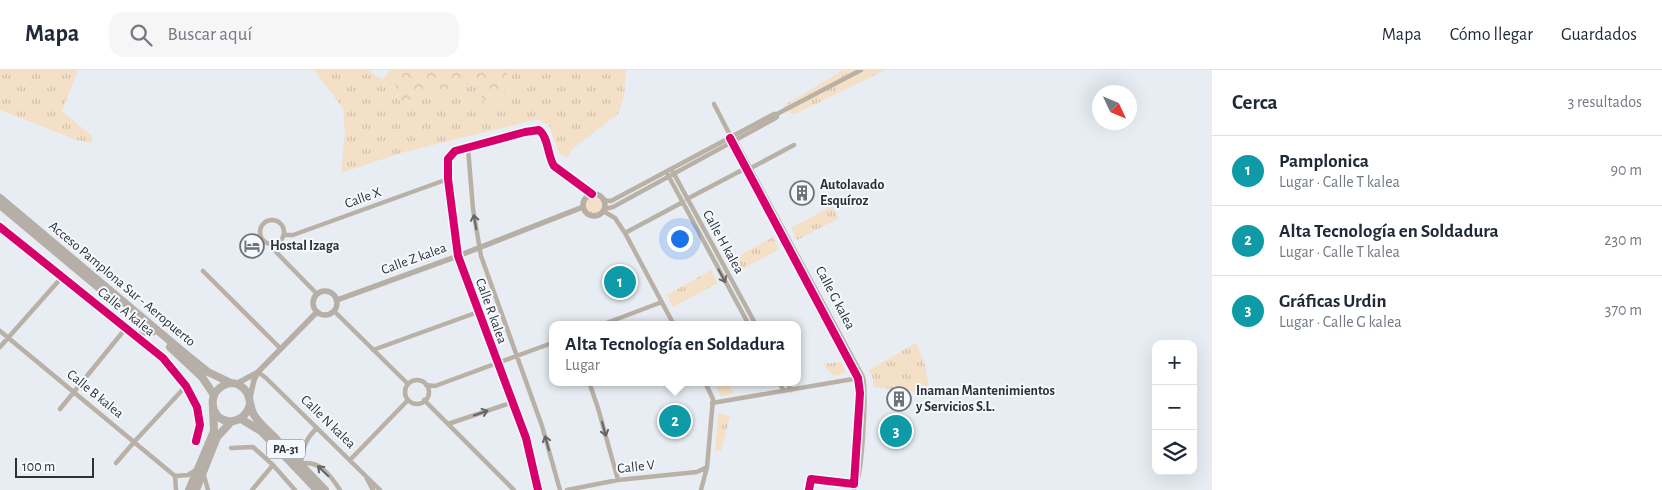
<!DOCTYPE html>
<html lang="es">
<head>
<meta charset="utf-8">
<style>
  body { margin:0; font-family:"Alegreya Sans",sans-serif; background:#f6f6f7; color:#1f2937 }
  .controls { position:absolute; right:15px; bottom:15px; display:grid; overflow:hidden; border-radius:10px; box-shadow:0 5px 20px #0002 }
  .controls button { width:45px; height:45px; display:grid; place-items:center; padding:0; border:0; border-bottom:1px solid #e0e1e3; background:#fff; color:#1f2937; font:25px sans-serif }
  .compass { position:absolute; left:1092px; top:15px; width:45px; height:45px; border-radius:50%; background:#fff; box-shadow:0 5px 20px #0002; rotate:134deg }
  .scale { position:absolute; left:15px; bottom:12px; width:79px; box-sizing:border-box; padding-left:5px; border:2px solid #2e3237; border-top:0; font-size:14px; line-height:18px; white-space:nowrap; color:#2e3237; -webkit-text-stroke:4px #f4f9fe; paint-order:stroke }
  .you { position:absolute; left:679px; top:168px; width:18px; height:18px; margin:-12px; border:4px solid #fff; border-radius:50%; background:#1a73e8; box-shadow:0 0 0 8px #1a73e833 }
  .badge { display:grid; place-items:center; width:32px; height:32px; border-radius:50%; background:#db2777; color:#fff; font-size:16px; font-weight:700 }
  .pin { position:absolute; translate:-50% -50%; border:2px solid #fff; box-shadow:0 1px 5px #0006 }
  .popup { position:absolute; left:549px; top:251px; width:252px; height:65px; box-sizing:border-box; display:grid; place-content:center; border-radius:10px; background:#fff; filter:drop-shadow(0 1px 4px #0005); font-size:16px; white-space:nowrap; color:#747a83 }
  .popup b { font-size:19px; color:#1f2937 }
  .popup::after { content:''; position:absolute; left:50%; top:100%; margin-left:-10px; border:10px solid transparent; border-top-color:#fff }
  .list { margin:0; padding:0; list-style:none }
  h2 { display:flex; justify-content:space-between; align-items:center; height:65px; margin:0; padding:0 20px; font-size:21px }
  h2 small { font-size:16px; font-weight:400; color:#747a83 }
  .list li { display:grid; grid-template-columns:32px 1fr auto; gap:15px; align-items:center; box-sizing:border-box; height:70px; padding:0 20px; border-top:1px solid #e0e1e3 }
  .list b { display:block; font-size:19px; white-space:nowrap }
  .list p { margin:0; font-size:16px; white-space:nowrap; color:#747a83 }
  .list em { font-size:16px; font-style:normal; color:#747a83 }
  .icon { flex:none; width:28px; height:28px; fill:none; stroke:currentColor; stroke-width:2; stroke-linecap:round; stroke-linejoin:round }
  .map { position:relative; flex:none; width:1212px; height:420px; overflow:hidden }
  header { display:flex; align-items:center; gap:30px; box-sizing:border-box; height:70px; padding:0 25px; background:#fff; border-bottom:1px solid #e0e1e3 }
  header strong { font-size:24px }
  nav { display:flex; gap:28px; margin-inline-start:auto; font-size:18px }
  .search { width:350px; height:45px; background:#f6f6f7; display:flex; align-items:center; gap:12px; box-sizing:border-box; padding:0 18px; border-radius:15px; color:#747a83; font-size:19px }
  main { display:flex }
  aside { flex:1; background:#fff }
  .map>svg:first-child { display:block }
</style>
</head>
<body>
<header>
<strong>Mapa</strong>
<div class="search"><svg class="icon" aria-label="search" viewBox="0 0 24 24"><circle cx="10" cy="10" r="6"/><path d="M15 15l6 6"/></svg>Buscar aquí</div>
<nav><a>Mapa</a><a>Cómo llegar</a><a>Guardados</a></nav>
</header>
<main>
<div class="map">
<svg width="1212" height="420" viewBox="0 0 1212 420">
  <defs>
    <pattern id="grass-tufts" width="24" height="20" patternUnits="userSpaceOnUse" patternTransform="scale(1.25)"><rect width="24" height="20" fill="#f4dfc7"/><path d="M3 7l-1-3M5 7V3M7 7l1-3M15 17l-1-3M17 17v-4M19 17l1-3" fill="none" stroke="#d2c0ac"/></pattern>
    <pattern id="forest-crowns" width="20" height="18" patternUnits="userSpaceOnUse" patternTransform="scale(1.25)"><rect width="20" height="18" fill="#f4dfc7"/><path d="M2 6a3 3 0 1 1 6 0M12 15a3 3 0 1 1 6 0" fill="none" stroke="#d2c0ac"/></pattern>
  </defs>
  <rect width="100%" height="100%" fill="#e7edf3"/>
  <!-- grass -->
  <path fill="url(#grass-tufts)" d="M0 0H78L62 41 92 66V73L77 70 0 40Z
    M314 0H369L372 4 382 9 387 4 395 14 397 29 402 32 479 12 486 39 493 37 509 13 506 0H626L624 26 619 43 571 80 568 88 559 83 549 55 537 49 401 83 341 103 345 62 343 38Z
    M843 0H885L793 45 783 36Z
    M584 135a9 9 0 1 1 18 0a9 9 0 1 1-18 0Z
    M832 136 839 148 797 170 791 158Z
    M773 167 779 179 736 203 729 191Z
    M711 200 718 213 673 237 667 225Z
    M916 273 924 291 930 323 873 317V308L869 300Z
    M841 292 845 301 843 304 833 306 823 294Z
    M727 312 734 323 723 326 720 325 715 313Z
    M718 343 730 346 721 381H715Z"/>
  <!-- forest -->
  <path fill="url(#forest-crowns)" d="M391 0H506L509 13 493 37 485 39 478 12 402 32 397 29 395 14 387 4Z"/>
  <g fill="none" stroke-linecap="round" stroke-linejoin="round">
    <!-- street -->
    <path stroke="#b9b1a6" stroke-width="4.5" d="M714 34 731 67
      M733 66 863 307C867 322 862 397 857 412L854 414V420
      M730 68 858 308 860 323 854 414 811 409 809 420
      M468 78 473 139 481 186 542 356 560 420
      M751 98 794 75
      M673 102 756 255
      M668 105 749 255
      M687 129 746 98
      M603 130 611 131 774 44H777L861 0
      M604 139 613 137 774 49 777 47V44
      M603 141 615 148 625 163 674 255
      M260 162a12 12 0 1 1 24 0a12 12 0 1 1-24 0Z
      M0 157 163 288 186 316 197 337 200 355 196 371
      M625 163 683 132
      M284 165H293L448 109
      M270 174 277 183 317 224
      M203 201 281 279
      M334 241 408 314
      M601 255 662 232
      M0 261 175 406
      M134 264 154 263
      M0 277 62 207
      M373 280 478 242
      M258 302 266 308 380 420
      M405 322a12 12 0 1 1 24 0a12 12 0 1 1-24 0Z
      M589 312 598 338 618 410
      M779 312 784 321
      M787 312 791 320
      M426 315 435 316 552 273
      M424 330 514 420
      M712 333 859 308
      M60 339 126 258
      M448 354 513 332
      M317 358C306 368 302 379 301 394 319 389 331 406 340 420
      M231 378 253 377 273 395 295 420
      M350 390 408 330
      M116 393 135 371 186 316
      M203 402 208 420
      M367 409 373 420
      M176 420 175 406 188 405 196 400
      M252 420 273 395
      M538 420 526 368 458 186 448 109V89L455 81 525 62 539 60C549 68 547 85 554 96L592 124
      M567 420 618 410 697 402 707 397
      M701 420 707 397 713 329 705 312"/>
    <!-- secondary -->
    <path stroke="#b7afa6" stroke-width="5.5" d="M583 135a11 11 0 1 1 22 0a11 11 0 1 1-22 0Z
      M313 233a12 12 0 1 1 24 0a12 12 0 1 1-24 0Z
      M337 230 458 186 583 137
      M236 314 258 302
      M250 328 254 310 258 302 317 242"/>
    <!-- highway -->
    <path stroke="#b5afa8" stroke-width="8" d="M0 128 182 281 208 302 231 313
      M0 135 98 217
      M170 277 202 307 214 325
      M250 334C243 361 209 354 213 329 215 318 229 309 239 315 252 322 248 334 254 345 259 354 270 362 277 370 293 387 309 403 325 420
      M241 349 261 361 317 420
      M189 420 214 361 213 339
      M196 420 217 367 231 352"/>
    <!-- cycleway casing -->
    <g stroke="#f4f9fe" stroke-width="11">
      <path id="cycleway" d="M730 68 858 308 860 323 854 414 811 409 809 420
        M0 157 163 288 186 316 197 337 200 355 196 371
        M538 420 526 368 458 186 448 109V89L455 81 525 62 539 60C549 68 547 85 554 96L592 124"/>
    </g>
    <!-- cycleway -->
    <use href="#cycleway" stroke="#d6006c" stroke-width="8"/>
  </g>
  <!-- one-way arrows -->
  <defs><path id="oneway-shaft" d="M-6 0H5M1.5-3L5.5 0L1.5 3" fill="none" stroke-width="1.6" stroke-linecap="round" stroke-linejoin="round" transform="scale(1.25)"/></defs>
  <g stroke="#666563">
    <use href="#oneway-shaft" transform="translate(475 152) rotate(-100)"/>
    <use href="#oneway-shaft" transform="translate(722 206) rotate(62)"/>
    <use href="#oneway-shaft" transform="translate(481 343) rotate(-19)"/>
    <use href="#oneway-shaft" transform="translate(604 359) rotate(75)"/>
    <use href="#oneway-shaft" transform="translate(547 373) rotate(-105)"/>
    <use href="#oneway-shaft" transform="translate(323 401) rotate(-136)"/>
  </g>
  <!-- icons -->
  <defs>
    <g id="building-ring" transform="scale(1.25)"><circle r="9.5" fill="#f4f9fe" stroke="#6f7379" stroke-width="1.5"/><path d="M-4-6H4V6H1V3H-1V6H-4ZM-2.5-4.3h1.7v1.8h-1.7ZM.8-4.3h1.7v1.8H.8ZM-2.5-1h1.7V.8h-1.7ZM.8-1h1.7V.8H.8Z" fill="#6f7379"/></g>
    <g id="hotel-ring" transform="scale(1.25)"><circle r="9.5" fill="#f4f9fe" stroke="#6f7379" stroke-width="1.5"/><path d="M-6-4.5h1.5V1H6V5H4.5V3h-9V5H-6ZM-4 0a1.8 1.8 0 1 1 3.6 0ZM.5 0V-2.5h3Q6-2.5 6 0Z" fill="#6f7379"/></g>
  </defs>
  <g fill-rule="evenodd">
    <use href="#building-ring" x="802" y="123"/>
    <use href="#hotel-ring" x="252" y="176"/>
    <use href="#building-ring" x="899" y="329"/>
  </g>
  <g text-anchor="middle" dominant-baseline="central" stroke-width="4" stroke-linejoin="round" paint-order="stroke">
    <!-- shield labels -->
    <rect fill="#f4f9fe" stroke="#696e73" stroke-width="1" x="267" y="369.5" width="38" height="19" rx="4"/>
    <g font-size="12" font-weight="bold" fill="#2e3237">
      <text x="286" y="379">PA-31</text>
    </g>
    <!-- poi labels -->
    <g font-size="14" font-weight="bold" fill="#2e3237" stroke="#f4f9fe" text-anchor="start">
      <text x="820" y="115">Autolavado<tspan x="820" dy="16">Esquíroz</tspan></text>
      <text x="270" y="176">Hostal Izaga</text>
      <text x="916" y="321">Inaman Mantenimientos<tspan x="916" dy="16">y Servicios S.L.</tspan></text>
    </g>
    <!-- street labels -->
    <g font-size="14" fill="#2e3237" stroke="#f4f9fe">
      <text transform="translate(363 128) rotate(-20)">Calle X</text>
      <text transform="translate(723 172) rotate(61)">Calle H kalea</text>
      <text transform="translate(414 189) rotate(-20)">Calle Z kalea</text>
      <text transform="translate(122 214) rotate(40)">Acceso Pamplona Sur - Aeropuerto</text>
      <text transform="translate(835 228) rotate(62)">Calle G kalea</text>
      <text transform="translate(491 241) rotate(70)">Calle R kalea</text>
      <text transform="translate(126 242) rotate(39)">Calle A kalea</text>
      <text transform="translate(95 324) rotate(39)">Calle B kalea</text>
      <text transform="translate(328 352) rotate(44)">Calle N kalea</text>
      <text transform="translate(636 397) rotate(-6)">Calle V</text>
    </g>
  </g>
</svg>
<div class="controls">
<button>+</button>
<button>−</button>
<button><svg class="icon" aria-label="layers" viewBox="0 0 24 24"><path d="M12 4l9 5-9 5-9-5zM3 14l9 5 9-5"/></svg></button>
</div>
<svg class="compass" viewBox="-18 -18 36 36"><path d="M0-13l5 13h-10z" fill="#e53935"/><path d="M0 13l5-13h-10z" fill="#747a83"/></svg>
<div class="scale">100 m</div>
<div class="you"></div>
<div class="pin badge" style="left:620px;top:212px;background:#0f9aa8">1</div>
<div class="pin badge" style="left:675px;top:351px;background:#0f9aa8">2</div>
<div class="popup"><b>Alta Tecnología en Soldadura</b>Lugar</div>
<div class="pin badge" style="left:896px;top:361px;background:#0f9aa8">3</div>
</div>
<aside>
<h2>Cerca<small>3 resultados</small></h2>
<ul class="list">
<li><span class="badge" style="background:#0f9aa8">1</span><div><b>Pamplonica</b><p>Lugar · Calle T kalea</p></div><em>90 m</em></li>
<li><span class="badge" style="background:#0f9aa8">2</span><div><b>Alta Tecnología en Soldadura</b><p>Lugar · Calle T kalea</p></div><em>230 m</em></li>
<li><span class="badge" style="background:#0f9aa8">3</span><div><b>Gráficas Urdin</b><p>Lugar · Calle G kalea</p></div><em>370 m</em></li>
</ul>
</aside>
</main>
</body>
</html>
